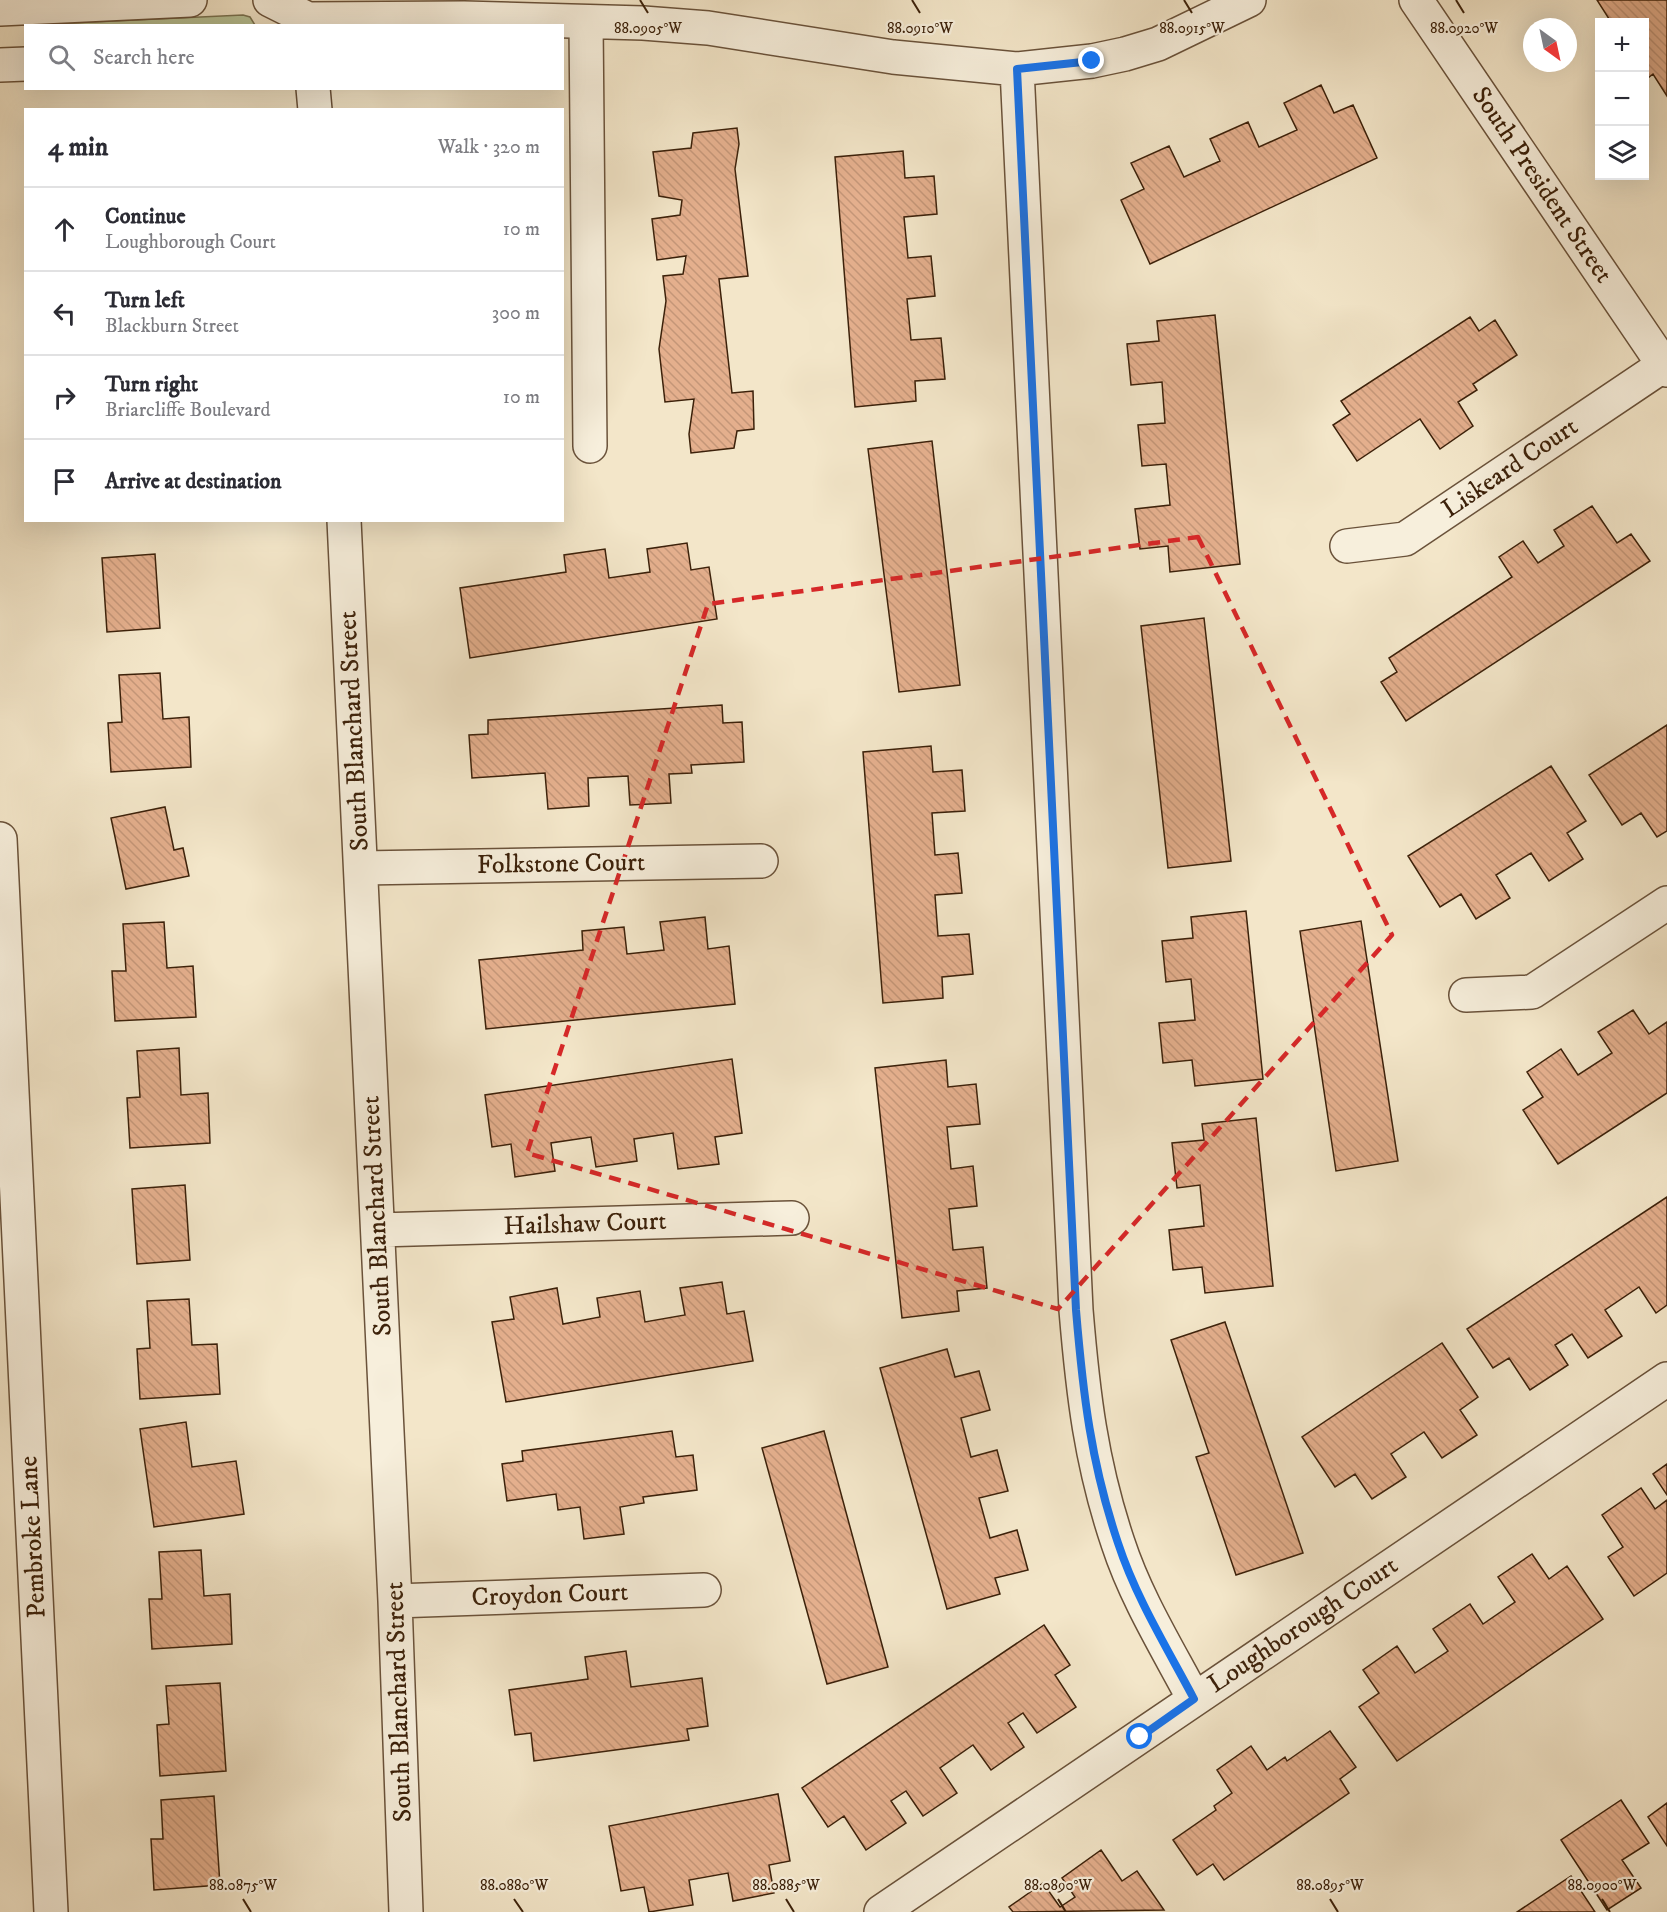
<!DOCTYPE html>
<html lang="en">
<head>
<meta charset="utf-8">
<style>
  body { margin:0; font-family:"IM FELL DW Pica",serif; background:#f2f2f3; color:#2b2b33 }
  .controls { position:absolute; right:18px; top:18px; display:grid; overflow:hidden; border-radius:0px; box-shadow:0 6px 24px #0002 }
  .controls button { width:54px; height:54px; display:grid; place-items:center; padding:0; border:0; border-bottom:2px solid #e1e1e2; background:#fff; color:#2b2b33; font:30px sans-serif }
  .compass { position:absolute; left:1523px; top:18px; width:54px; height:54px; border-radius:50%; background:#fff; box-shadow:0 6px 24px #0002; rotate:147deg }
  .stop { position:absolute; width:18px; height:18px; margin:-14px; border:4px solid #1a73e8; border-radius:50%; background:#fff }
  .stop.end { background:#1a73e8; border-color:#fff; box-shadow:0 2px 6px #0008 }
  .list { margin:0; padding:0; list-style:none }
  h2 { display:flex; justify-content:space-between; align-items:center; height:78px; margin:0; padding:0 24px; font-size:26px }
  h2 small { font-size:20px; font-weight:400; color:#7c7c81 }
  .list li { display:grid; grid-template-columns:39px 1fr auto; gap:18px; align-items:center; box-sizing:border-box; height:84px; padding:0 24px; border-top:2px solid #e1e1e2 }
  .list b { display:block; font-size:22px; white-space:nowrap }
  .list p { margin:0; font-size:20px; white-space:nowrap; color:#7c7c81 }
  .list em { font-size:20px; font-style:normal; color:#7c7c81 }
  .icon { flex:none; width:33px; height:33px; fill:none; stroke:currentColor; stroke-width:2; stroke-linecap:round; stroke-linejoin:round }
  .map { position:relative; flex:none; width:1667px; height:1912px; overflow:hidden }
  .search { position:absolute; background:#fff; box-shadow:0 6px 24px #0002; left:24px; top:24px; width:540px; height:66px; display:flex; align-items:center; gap:15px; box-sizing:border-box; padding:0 21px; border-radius:0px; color:#7c7c81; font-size:22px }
  .panel { position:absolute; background:#fff; box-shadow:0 6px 24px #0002; left:24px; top:108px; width:540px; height:414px; border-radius:0px }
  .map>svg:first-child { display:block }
</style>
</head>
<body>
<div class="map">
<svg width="1667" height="1912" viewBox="0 0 1667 1912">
  <defs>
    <pattern id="building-back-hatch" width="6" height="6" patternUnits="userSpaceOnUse" patternTransform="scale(1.5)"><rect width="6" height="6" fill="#e4af8d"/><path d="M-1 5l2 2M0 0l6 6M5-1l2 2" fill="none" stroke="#c49678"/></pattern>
  </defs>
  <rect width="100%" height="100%" fill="#f3e6c9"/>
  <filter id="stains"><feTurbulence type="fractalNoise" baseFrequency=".00333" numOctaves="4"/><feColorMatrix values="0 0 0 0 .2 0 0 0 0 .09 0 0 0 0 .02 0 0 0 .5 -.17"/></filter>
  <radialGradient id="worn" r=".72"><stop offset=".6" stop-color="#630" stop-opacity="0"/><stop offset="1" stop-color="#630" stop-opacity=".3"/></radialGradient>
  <!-- grass -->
  <path fill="#b9c598" stroke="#7a7351" stroke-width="1.5" d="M243 15 250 17 255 25H29Z"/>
  <!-- building -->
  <path fill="url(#building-back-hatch)" stroke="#3c210a" stroke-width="1.5" d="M1597 0H1667V96L1653 74 1648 78 1644 73V22H1611Z
    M1321 85 1334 113 1353 105 1377 158 1150 264 1121 200 1144 189 1131 163 1169 146 1184 177 1220 161 1210 139 1248 122 1259 147 1297 130 1284 103Z
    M737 128 739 144 735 169 748 276 719 279 732 393 753 391 754 429 737 431 734 448 691 453 689 434 694 399 665 402 659 349 666 301 663 276 683 274 686 256 657 260 652 219 680 215 682 200 659 196 653 152 691 148 693 133Z
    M903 151 905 178 934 176 937 214 904 217 908 258 931 256 935 296 907 299 911 340 941 338 945 379 915 381 916 401 855 407 835 157Z
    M1215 315 1240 564 1170 572 1168 546 1140 549 1135 509 1170 505 1166 464 1142 466 1138 425 1165 423 1162 382 1131 385 1127 344 1159 341 1157 321Z
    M1470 317 1479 331 1495 320 1517 355 1473 384 1477 390 1458 402 1473 426 1440 449 1420 419 1357 461 1333 425 1350 414 1341 401Z
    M932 441 960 685 899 692 868 449Z
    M1592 506 1617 543 1631 534 1650 561 1406 721 1381 682 1397 672 1389 658 1512 577 1499 557 1523 541 1538 563 1564 546 1554 530Z
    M687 543 691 570 709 567 717 619 470 658 460 588 566 572 564 555 605 549 609 578 650 572 647 549Z
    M155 554 160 628 107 632 102 558Z
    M1204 618 1231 861 1168 868 1141 626Z
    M160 673 163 719 189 717 191 767 111 772 108 723 122 722 119 675Z
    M722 705 723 723 742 722 744 762 691 765 692 773 669 774 671 803 630 805 628 776 588 778 589 806 548 809 545 773 472 778 469 735 488 734V720Z
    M1667 725V831L1657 837 1641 813 1622 825 1589 775Z
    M931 746 933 772 962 770 965 811 932 813 935 855 958 853 962 893 935 895 938 936 969 934 973 974 942 977 943 998 883 1003 863 752Z
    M1551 766 1586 821 1567 833 1583 859 1549 881 1531 853 1496 875 1510 898 1476 919 1461 894 1440 907 1408 856Z
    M165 807 174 850 183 848 189 876 126 889 111 818Z
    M1246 911 1263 1079 1195 1086 1192 1060 1163 1063 1159 1023 1195 1020 1191 979 1166 982 1162 941 1193 938 1191 917Z
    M705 917 708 949 729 946 735 1004 486 1029 479 960 583 950 582 931 624 927 627 954 664 950 660 922Z
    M1361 921 1398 1161 1336 1171 1300 931Z
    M164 922 167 968 193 966 196 1017 115 1021 112 971H126L123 924Z
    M1633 1010 1649 1034 1667 1022V1093L1558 1164 1523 1110 1543 1097 1527 1072 1561 1049 1578 1075 1612 1053 1598 1032Z
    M179 1048 181 1095 208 1093 210 1143 130 1148 127 1098 140 1097 137 1051Z
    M732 1059 742 1133 715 1137 719 1164 678 1169 673 1133 634 1139 637 1161 596 1167 591 1137 551 1143 555 1171 515 1177 511 1144 492 1147 485 1095Z
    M946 1060 948 1087 976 1084 980 1124 947 1127 951 1169 973 1166 977 1206 949 1209 953 1250 983 1247 987 1288 957 1291 959 1311 902 1318 875 1068Z
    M1256 1118 1273 1286 1205 1293 1202 1267 1173 1270 1169 1230 1204 1226 1200 1185 1177 1188 1172 1143 1204 1140 1202 1124Z
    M185 1185 190 1260 137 1264 132 1189Z
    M1667 1197V1305L1656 1313 1639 1287 1605 1310 1622 1336 1588 1358 1572 1334 1555 1345 1568 1365 1530 1390 1509 1358 1493 1368 1467 1329Z
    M722 1282 727 1314 744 1311 753 1361 506 1402 492 1322 514 1319 510 1297 557 1288 563 1324 600 1317 597 1298 640 1291 645 1322 685 1315 680 1288Z
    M189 1299 192 1345 217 1344 220 1394 140 1399 137 1349 150 1348 147 1301Z
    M1225 1322 1303 1553 1236 1575 1196 1457 1209 1453 1171 1340Z
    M1442 1343 1478 1397 1460 1410 1477 1435 1442 1458 1424 1432 1391 1454 1406 1477 1372 1499 1355 1474 1335 1487 1302 1437Z
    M947 1349 955 1377 979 1371 990 1410 961 1418 971 1457 997 1450 1008 1491 979 1498 990 1538 1017 1530 1028 1570 995 1578 1000 1594 947 1609 880 1368Z
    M186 1422 192 1467 236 1461 244 1514 154 1527 140 1429Z
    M672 1431 676 1457 693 1455 697 1490 643 1497 644 1503 620 1507 624 1534 584 1539 580 1507 558 1510 556 1494 507 1501 502 1464 523 1461 522 1451Z
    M824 1431 888 1667 827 1684 762 1448Z
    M1667 1464V1495L1653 1474Z
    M1641 1488 1655 1509 1667 1500V1573L1634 1596 1608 1557 1623 1547 1602 1515Z
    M201 1550 204 1596 230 1594 232 1644 152 1649 149 1599H162L159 1552Z
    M1532 1554 1549 1579 1567 1566 1603 1619 1397 1761 1359 1707 1379 1693 1363 1670 1397 1646 1415 1673 1448 1651 1433 1629 1470 1604 1483 1624 1515 1602 1498 1577Z
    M1044 1625 1070 1665 1055 1675 1076 1707 1037 1733 1023 1713 1008 1723 1024 1747 991 1770 973 1745 940 1768 957 1793 923 1816 906 1791 891 1801 906 1823 866 1850 844 1816 828 1827 802 1788Z
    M626 1651 631 1687 702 1678 708 1726 687 1729 689 1740 534 1761 531 1733 515 1735 509 1690 588 1679 585 1657Z
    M220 1683 226 1771 160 1776 157 1725 169 1724 166 1686Z
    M1330 1731 1356 1767 1340 1779 1349 1793 1224 1880 1213 1864 1197 1875 1173 1840 1216 1810 1214 1806 1232 1793 1217 1770 1251 1746 1267 1770 1285 1757 1287 1761Z
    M778 1794 790 1861 769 1865 774 1893 733 1901 728 1873 689 1880 693 1905 649 1912 644 1887 621 1891 609 1826Z
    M214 1796 220 1885 154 1890 151 1839H163L161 1800Z
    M1621 1800 1649 1843 1622 1860 1641 1888 1607 1910 1561 1840Z
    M1667 1803V1846L1648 1817Z
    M1101 1850 1122 1881 1137 1871 1164 1910 1013 1912 1009 1907 1043 1883 1060 1907 1075 1897 1062 1878Z
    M1571 1876 1595 1912H1517Z"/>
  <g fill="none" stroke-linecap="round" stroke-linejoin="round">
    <!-- street casing -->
    <g stroke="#6a523a" stroke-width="36">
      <path id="street" d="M270 0 308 19 464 18 643 23 708 28 893 57 1017 69 1092 61 1125 54 1158 44 1249 0
        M1416 0 1667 370
        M0 9 190 0
        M586 22 590 446
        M0 65 26 64
        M1017 69 1076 1310C1083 1394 1091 1463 1118 1543 1136 1598 1167 1648 1194 1699
        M313 88 315 110
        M344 520 395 1601 406 1912
        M1347 546 1405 539 1664 365
        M0 839 51 1912
        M361 868 761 861
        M1466 995 1532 992 1667 903
        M378 1230 792 1218
        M395 1601 704 1590
        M881 1912 1667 1379"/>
    </g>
    <!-- street -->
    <use href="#street" stroke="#f7efdc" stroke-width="33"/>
  </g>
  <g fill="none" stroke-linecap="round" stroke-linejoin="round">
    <!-- route -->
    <path stroke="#1a73e8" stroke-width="8" d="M1092 61 1017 69 1076 1310C1083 1394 1091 1463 1118 1543 1136 1598 1167 1648 1194 1699L1140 1737"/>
  </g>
  <!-- marked area -->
  <path fill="none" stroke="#d62828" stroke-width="4.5" stroke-dasharray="12 8" stroke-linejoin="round" d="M1198 537 1392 935 1058 1309 527 1153 708 604Z"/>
  <!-- ticks -->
  <path fill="none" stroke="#3c210a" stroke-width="2" d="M640 0 648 13M912 0 920 13M1184 0 1192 13M1456 0 1464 13M243 1899 251 1912M514 1899 523 1912M786 1899 794 1912M1058 1899 1066 1912M1330 1899 1338 1912M1602 1899 1610 1912"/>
  <g text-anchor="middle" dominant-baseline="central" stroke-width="4.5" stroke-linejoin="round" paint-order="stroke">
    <!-- street labels -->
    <g font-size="26" fill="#3c210a" stroke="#f7efdc">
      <text transform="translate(1542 185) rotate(56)">South President Street</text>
      <text transform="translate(1510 468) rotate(-34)">Liskeard Court</text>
      <text transform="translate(354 731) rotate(-93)">South Blanchard Street</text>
      <text transform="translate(561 864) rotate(-1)">Folkstone Court</text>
      <text transform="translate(377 1216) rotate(-93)">South Blanchard Street</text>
      <text transform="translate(585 1224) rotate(-2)">Hailshaw Court</text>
      <text transform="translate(33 1537) rotate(-93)">Pembroke Lane</text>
      <text transform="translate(550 1595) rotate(-2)">Croydon Court</text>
      <text transform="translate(1303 1625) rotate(-34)">Loughborough Court</text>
      <text transform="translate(399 1702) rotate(-92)">South Blanchard Street</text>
    </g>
  </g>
  <g font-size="15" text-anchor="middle" fill="#3c210a" stroke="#f7efdc" stroke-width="4.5" stroke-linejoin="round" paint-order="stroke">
    <text x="648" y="33">88.0905°W</text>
    <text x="920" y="33">88.0910°W</text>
    <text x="1192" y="33">88.0915°W</text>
    <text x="1464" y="33">88.0920°W</text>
    <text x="243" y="1890">88.0875°W</text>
    <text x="514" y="1890">88.0880°W</text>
    <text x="786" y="1890">88.0885°W</text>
    <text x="1058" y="1890">88.0890°W</text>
    <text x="1330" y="1890">88.0895°W</text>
    <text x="1602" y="1890">88.0900°W</text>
  </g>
  <rect width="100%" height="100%" filter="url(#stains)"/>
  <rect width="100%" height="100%" fill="url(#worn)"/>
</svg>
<div class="controls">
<button>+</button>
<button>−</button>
<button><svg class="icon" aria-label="layers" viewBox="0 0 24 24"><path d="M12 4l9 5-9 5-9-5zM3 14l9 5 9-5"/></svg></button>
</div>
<svg class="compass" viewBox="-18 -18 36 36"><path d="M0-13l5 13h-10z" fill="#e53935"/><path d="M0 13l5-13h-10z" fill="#7c7c81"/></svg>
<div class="stop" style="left:1140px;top:1737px"></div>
<div class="stop end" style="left:1092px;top:61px"></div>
<div class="search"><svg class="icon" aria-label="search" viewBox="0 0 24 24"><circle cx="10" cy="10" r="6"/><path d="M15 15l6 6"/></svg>Search here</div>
<section class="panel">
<h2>4 min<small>Walk · 320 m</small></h2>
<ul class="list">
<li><svg class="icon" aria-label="ahead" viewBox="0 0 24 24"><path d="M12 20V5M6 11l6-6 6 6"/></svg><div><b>Continue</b><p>Loughborough Court</p></div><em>10 m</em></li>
<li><svg class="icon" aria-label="left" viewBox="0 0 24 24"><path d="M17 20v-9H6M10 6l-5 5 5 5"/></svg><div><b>Turn left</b><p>Blackburn Street</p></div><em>300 m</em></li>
<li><svg class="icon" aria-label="right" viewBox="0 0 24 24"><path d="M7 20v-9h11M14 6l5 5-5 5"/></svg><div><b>Turn right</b><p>Briarcliffe Boulevard</p></div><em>10 m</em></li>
<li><svg class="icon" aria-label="arrive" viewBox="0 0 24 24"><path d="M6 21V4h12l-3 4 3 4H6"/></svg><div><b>Arrive at destination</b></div></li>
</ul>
</section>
</div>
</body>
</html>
